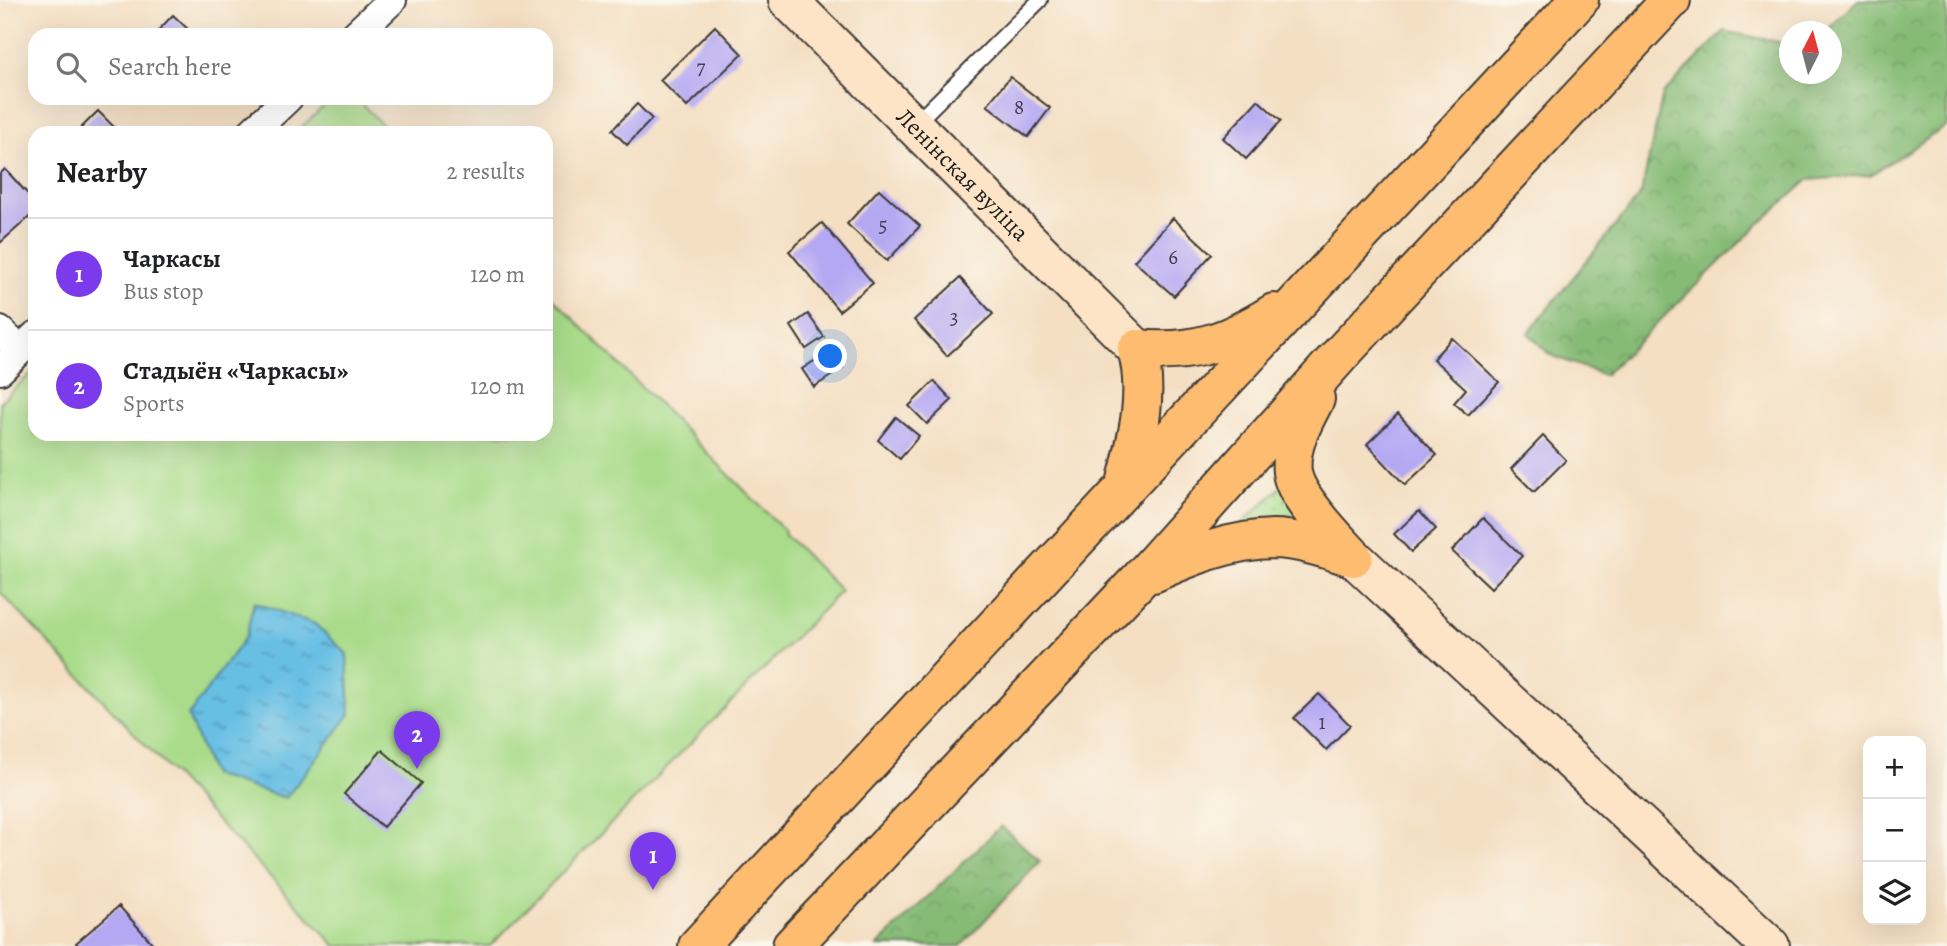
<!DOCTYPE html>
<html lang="en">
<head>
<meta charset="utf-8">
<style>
  body { margin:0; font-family:Alegreya,serif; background:#f2f2f2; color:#202124 }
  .controls { position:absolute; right:21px; bottom:21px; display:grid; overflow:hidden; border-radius:14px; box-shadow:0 7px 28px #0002 }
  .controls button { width:63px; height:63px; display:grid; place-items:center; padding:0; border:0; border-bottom:2px solid #e0e0e0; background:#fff; color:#202124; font:35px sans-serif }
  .compass { position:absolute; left:1779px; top:21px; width:63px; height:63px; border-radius:50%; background:#fff; box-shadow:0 7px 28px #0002; rotate:6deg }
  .you { position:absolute; left:831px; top:357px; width:24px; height:24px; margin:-18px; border:5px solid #fff; border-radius:50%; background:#1a73e8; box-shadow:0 0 0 10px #1a73e833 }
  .badge { display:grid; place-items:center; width:46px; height:46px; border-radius:50%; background:#7c3aed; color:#fff; font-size:23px; font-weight:700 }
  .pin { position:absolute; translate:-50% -58px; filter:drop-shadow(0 2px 4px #0008) }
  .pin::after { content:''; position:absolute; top:37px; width:24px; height:21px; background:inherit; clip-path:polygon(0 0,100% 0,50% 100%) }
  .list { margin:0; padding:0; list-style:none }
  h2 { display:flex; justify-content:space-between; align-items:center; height:91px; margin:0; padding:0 28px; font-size:30px }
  h2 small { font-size:23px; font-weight:400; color:#757577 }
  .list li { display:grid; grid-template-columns:46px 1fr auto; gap:21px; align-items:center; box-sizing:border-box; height:112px; padding:0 28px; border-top:2px solid #e0e0e0 }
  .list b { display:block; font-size:26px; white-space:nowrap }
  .list p { margin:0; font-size:23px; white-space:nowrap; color:#757577 }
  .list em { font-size:23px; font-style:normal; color:#757577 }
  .icon { flex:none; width:38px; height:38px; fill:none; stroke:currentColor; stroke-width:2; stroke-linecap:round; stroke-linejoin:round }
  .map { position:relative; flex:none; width:1947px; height:946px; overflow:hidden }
  .search { position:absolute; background:#fff; box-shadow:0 7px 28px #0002; left:28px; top:28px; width:525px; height:77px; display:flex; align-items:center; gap:18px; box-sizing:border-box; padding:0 24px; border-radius:21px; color:#757577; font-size:26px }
  .panel { position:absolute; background:#fff; box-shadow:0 7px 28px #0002; left:28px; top:126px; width:525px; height:315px; border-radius:21px }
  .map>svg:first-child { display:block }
</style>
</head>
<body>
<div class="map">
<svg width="1947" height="946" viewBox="0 0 1947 946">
  <defs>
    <pattern id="grass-dots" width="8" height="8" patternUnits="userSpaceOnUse" patternTransform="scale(1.75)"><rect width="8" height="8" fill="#a9db8a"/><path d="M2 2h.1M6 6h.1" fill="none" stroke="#91bb76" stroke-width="1.8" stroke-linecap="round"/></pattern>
    <pattern id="forest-crowns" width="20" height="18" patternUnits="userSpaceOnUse" patternTransform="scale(1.75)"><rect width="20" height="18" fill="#86bb76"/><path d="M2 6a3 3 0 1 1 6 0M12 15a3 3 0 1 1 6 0" fill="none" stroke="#73a066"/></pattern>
    <pattern id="water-ripples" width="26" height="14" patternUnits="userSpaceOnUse" patternTransform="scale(1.75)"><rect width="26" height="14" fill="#67bfe4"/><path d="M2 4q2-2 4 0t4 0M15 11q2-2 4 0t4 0" fill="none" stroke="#549ab8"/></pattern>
  </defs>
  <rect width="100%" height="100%" fill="#fbf7ec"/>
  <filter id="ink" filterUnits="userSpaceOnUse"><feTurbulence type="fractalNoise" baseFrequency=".0143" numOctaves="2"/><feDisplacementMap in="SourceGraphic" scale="14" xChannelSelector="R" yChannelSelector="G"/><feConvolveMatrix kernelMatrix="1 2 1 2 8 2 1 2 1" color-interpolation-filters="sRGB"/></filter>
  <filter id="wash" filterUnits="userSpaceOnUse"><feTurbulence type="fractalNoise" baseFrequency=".00686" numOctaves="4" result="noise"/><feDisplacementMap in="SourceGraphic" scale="28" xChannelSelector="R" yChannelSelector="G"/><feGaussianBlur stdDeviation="1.57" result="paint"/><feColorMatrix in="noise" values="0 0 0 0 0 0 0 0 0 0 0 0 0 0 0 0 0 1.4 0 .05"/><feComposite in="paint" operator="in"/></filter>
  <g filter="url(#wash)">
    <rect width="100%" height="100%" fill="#f4dfc3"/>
    <!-- grass -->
    <path fill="url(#grass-dots)" stroke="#627c53" stroke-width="2" d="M1283 485 1304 529 1240 525Z"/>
    <!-- forest -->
    <path fill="url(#forest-crowns)" stroke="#516c49" stroke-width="2" d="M1858 0H1947V126L1870 175 1808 180 1759 224 1604 375 1550 355 1528 333 1641 194 1663 94 1724 31 1789 44 1790 74H1832V32L1826 31Z
      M1001 826 1040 861 961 946H877Z"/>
    <!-- pitch -->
    <path fill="#a9db8a" stroke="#627c53" stroke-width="2" d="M333 98H356L390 133H295Z
      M546 291 785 531 784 533 841 591 490 946H336L0 592V402L35 370V434H546Z"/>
    <!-- water -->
    <path fill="url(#water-ripples)" stroke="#426e80" stroke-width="2" d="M254 602 315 624 347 654 350 714 286 798 212 775 188 716 246 636Z"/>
    <g id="blocks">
      <!-- building -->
      <path fill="#b4a8f3" d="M173 15 194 35H154Z
        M715 26 742 54 687 107 660 80Z
        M1010 77 1050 108 1028 137 987 105Z
        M1258 100 1281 121 1246 159 1223 138Z
        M637 104 652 119 627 145 612 130Z
        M98 111 120 133H76Z
        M5 169 35 202V212L0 243V174Z
        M879 189 920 226 887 261 847 224Z
        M1173 218 1212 254 1174 296 1134 261Z
        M822 223 873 283 839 311 789 251Z
        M960 278 993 314 947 356 914 320Z
        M808 314 824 337 806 349 791 326Z
        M1452 338 1499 382 1468 415 1454 403 1466 389 1433 359Z
        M831 350 843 368 814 387 802 369Z
        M934 381 952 400 927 424 909 406Z
        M1398 414 1437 455 1405 485 1367 444Z
        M896 417 919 436 900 459 878 440Z
        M1543 436 1566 460 1534 492 1511 469Z
        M1419 511 1436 529 1411 552 1394 534Z
        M1483 518 1522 556 1491 588 1452 551Z
        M1319 694 1350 725 1326 750 1294 718Z
        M382 750 421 783 383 827 344 794Z
        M119 906 155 946H79L76 943Z"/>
    </g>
  </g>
  <g filter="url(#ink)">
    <use href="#blocks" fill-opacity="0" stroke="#3c3935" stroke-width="2"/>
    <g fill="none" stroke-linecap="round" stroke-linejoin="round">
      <!-- lane casing -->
      <g stroke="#3c3935" stroke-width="18">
        <path id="lane" d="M914 125 1040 0"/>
      </g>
      <!-- street casing -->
      <g stroke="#3c3935" stroke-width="32">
        <path id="street" d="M355 35 392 0
          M251 133 288 98
          M0 331 20 350
          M0 370 35 336"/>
      </g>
      <!-- secondary casing -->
      <g stroke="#3c3935" stroke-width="42">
        <g id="secondary">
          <path id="s1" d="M788 0 1137 349"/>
          <path d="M1353 557 1770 946"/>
        </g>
      </g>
      <!-- highway casing -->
      <g stroke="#3c3935" stroke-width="42">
        <path id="highway" d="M1315 399C1303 422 1289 446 1292 472 1295 498 1336 538 1353 557
          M1126 484C1137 440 1150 394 1137 349 1192 355 1228 342 1274 313
          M1153 573C1191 556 1230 540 1273 539 1300 539 1328 550 1353 557
          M698 946 1579 0
          M792 946 1141 578 1339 356 1671 0"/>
      </g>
      <!-- lane -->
      <use href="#lane" stroke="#fff" stroke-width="14"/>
      <!-- street -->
      <use href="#street" stroke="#fff" stroke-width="28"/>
      <!-- secondary -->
      <use href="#secondary" stroke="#fee4c6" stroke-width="38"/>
      <!-- highway -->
      <use href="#highway" stroke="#fdbc70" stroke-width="38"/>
    </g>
  </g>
  <g text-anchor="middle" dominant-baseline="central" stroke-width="5" stroke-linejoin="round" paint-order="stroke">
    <!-- number labels -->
    <g font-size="21" fill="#423f52">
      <text x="701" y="67">7</text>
      <text x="1019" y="107">8</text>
      <text x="883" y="225">5</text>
      <text x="1173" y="257">6</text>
      <text x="954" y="317">3</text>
      <text x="1322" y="722">1</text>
    </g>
    <!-- street labels -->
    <g font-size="24" fill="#1c1c1c" stroke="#fbf7ec">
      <text stroke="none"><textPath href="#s1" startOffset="247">Ленінская вуліца</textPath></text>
    </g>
  </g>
</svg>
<div class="controls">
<button>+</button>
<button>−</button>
<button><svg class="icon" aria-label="layers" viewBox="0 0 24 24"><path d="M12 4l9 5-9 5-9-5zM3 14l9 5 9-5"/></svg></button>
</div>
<svg class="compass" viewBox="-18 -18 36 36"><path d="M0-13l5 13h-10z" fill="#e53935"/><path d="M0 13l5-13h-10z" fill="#757577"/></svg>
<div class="you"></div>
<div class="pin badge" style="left:653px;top:890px">1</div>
<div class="pin badge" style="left:417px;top:769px">2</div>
<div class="search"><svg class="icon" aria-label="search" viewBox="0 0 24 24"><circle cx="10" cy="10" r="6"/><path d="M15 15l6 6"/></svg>Search here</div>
<section class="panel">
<h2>Nearby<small>2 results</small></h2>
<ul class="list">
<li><span class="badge">1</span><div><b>Чаркасы</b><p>Bus stop</p></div><em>120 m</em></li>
<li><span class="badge">2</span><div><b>Стадыён «Чаркасы»</b><p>Sports</p></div><em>120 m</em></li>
</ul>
</section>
</div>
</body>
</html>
